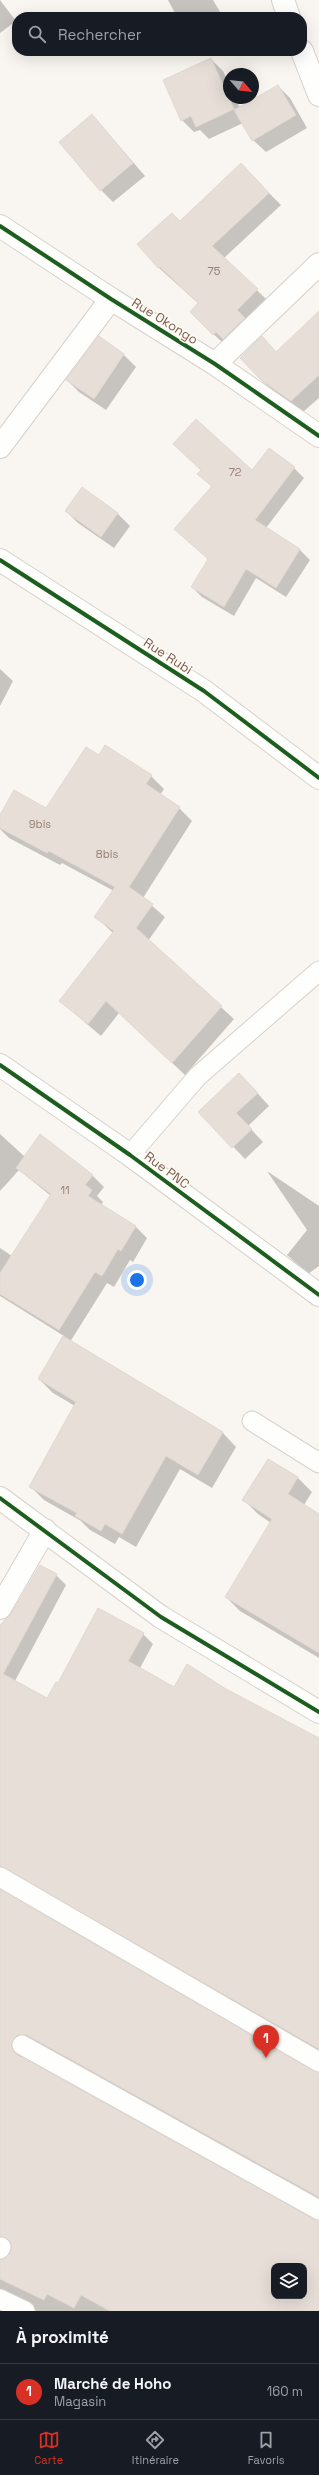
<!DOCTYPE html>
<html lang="fr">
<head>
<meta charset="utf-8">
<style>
  body { margin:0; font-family:"Space Grotesk",sans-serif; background:#20242c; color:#f1f3f6 }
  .controls { position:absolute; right:12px; bottom:12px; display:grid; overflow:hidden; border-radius:8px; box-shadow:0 4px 16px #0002 }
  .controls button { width:36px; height:36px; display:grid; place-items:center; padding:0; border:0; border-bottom:1px solid #363941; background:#171b24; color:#f1f3f6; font:20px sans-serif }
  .compass { position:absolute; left:223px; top:68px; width:36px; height:36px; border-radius:50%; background:#171b24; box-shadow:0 4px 16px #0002; rotate:118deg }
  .you { position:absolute; left:137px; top:1280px; width:14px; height:14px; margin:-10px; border:3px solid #fff; border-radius:50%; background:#1a73e8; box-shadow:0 0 0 6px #1a73e833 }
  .badge { display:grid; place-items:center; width:26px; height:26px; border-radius:50%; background:#d93025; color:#fff; font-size:13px; font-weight:700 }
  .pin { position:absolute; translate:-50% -33px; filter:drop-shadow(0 1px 2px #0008) }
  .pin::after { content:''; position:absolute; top:21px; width:14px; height:12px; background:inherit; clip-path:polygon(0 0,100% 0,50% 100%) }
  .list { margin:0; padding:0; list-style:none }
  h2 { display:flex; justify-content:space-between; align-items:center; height:52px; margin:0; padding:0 16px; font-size:17px }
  h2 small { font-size:13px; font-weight:400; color:#9ea1a6 }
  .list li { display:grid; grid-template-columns:26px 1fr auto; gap:12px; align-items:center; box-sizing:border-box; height:56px; padding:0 16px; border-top:1px solid #363941 }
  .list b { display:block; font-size:15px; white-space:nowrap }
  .list p { margin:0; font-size:13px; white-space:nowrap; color:#9ea1a6 }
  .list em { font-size:13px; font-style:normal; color:#9ea1a6 }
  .icon { flex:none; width:22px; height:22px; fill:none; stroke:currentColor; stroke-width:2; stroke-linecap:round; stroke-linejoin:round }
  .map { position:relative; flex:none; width:319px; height:2311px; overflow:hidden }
  .search { position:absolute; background:#171b24; box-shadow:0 4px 16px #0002; left:12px; right:12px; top:12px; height:44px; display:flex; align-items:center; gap:10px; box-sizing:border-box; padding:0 14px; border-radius:16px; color:#9ea1a6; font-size:15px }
  .sheet { height:108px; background:#171b24 }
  nav { display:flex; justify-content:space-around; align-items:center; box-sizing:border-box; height:56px; border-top:1px solid #363941; background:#171b24; font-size:11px; color:#9ea1a6 }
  nav a { display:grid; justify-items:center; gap:2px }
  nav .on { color:#d93025 }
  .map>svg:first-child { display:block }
</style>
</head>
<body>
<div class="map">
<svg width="319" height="2311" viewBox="0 0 319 2311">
  <rect width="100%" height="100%" fill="#f9f5f0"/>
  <!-- shadow -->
  <path fill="#0003" fill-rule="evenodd" d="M0 0 16 21 0 33Z
    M168 0H213L223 17H177Z
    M211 59 223 71 229 84V98H235L240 108 278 86 290 98 307 128 266 152 253 140 243 123 209 139 200 130 194 132 182 120Z
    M92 115 145 176 113 202 101 190Z
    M253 177 281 205 224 258 269 302 226 346 203 324 199 304 159 268 180 222Z
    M319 313V398L303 412 274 392 261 380 262 338 277 353Z
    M123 354 136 367 106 410 79 392 67 380Z
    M294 468 304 478 266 528 300 550 310 560 286 597 256 578 234 616 202 597 192 587 209 559 212 487 199 474Z
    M66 511 118 514 130 526 114 548 78 523Z
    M0 669 13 681 0 706Z
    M99 756 151 776 164 789 160 795 179 808 192 821 143 898 165 917 148 941 234 1019 185 1075 119 1013 101 1036 60 1001 113 933 96 917 114 891 62 863 60 865 9 838 0 829V817L46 809Z
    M251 1086 269 1106 248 1126 263 1142 245 1159 200 1112Z
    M0 1134 25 1157 92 1175 104 1187 97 1196 103 1202 101 1205 136 1227 147 1238 133 1262 130 1260 114 1287 107 1283 70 1342 223 1433 236 1447 212 1488 180 1469 136 1547 119 1537 115 1544 90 1530 81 1521 44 1500 31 1487 75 1406 53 1393 39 1379 64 1336 0 1296V1248L12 1256 51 1196 19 1170 0 1191Z
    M267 1171 319 1206V1266L308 1274 287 1255 307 1230Z
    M269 1460 298 1478 312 1492 304 1505 319 1515V1658L240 1611 226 1597 271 1523 258 1514 244 1500Z
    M56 1575 66 1585 15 1681 48 1699 59 1685 99 1609 143 1634 153 1644 140 1668 174 1688 226 1690 319 1740V2053L0 1882V1891L319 2074V2201L22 2050V2059L319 2222V2311H36L10 2298 0 2307V2257V2260L6 2259 12 2252V2247H6L0 2254V1628L4 1620ZM274 2266H304V2296H274Z"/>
  <!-- building -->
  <path fill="#e6ded7" stroke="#e2d8d2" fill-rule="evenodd" d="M211 58 234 109 196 127 191 116 181 121 163 80Z
    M278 85 296 115 252 141 234 110Z
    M92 114 133 163 100 191 59 142Z
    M241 163 269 193 212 246 258 289 237 310 245 318 223 339 216 332 213 335 190 312 198 303 160 267 158 268 137 244 172 213 180 221Z
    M319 311V375L291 401 261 380 240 358 262 336 276 352Z
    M99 336 124 354 94 399 66 380Z
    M196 419 252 470 269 448 295 467 255 520 300 549 276 588 246 569 224 607 191 587 208 559 174 529 212 486 197 474 201 470 173 444Z
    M82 487 118 513 101 537 65 511Z
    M105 745 152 775 146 784 180 807 129 887 153 904 136 928 222 1006 172 1063 106 1001 88 1024 59 1001 114 931 94 917 115 887 49 851 47 853 0 828V815L14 790 46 808 86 747 99 755Z
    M239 1073 258 1093 236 1113 252 1129 232 1148 198 1112Z
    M40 1134 93 1175 85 1185 92 1190 88 1196 136 1226 121 1251 118 1249 102 1276 95 1272 59 1330 0 1294V1273L51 1194 16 1168Z
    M63 1336 223 1432 198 1475 166 1456 122 1534 105 1524 101 1531 75 1516 77 1513 29 1487 76 1402 38 1379Z
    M268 1459 298 1477 288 1494 319 1514V1653L225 1597 272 1519 242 1500Z
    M40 1565 57 1574 3 1674 47 1698 56 1682 58 1683 98 1608 144 1633 128 1661 174 1687 187 1664 226 1689 319 1738V2049L0 1866V1625L11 1614Z
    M0 1890 319 2073V2197L27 2035H17L11 2045 17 2055 319 2221V2311H110L81 2295 74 2308 47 2294 44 2300 0 2279V2260L6 2258 12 2247 10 2241 0 2236ZM274 2266H304V2296H274Z"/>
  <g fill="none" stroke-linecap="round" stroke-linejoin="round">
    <!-- service casing -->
    <g stroke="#d7d1cb" stroke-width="21">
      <path id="service" d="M130 1155 198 1076 319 971
        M252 1421 319 1463
        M0 1877 319 2062
        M22 2045 319 2210
        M0 2249 1 2247
        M0 2299 25 2311"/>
    </g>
    <!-- minor casing -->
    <g stroke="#d7d1cb" stroke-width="24">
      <path id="minor" d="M283 0 289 17
        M302 51 319 95
        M0 226 111 299 215 364 319 436
        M215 364 319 264
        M0 447 111 299
        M0 560 204 691 319 778
        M0 1065 130 1155 319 1295
        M0 1498 161 1617 319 1712
        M0 1608 45 1530"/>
    </g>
    <!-- service -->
    <use href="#service" stroke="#fefefd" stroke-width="19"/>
    <!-- minor -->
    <use href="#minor" stroke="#fefefd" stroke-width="22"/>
    <!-- cycleway casing -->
    <g stroke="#fffaf3" stroke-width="6">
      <path id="cycleway" d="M0 226 111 299 215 364 319 436
        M0 560 204 691 319 778
        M0 1065 130 1155 319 1295
        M0 1498 161 1617 319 1712"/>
    </g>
    <!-- cycleway -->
    <use href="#cycleway" stroke="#1b5e20" stroke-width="4"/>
  </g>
  <g text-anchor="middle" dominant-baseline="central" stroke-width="3" stroke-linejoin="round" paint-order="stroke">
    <!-- number labels -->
    <g font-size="11" fill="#977e72">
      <text x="214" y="271">75</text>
      <text x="235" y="472">72</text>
      <text x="40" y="824">9bis</text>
      <text x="107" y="854">8bis</text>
      <text x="65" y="1190">11</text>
    </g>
    <!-- street labels -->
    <g font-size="13" fill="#7a5c4d" stroke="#fffaf3">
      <text transform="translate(165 321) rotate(32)">Rue Okongo</text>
      <text transform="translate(168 656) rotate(33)">Rue Rubi</text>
      <text transform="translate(167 1170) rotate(37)">Rue PNC</text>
    </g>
  </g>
</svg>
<div class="controls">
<button><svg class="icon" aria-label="layers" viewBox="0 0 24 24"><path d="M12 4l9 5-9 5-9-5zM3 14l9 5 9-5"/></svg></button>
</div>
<svg class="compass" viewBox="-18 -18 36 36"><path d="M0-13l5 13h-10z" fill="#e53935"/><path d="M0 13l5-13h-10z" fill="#9ea1a6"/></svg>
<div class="you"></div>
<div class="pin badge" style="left:266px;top:2058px">1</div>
<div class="search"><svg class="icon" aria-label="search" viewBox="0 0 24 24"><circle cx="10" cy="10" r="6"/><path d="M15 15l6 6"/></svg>Rechercher</div>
</div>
<section class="sheet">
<h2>À proximité<small></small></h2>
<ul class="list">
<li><span class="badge">1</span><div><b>Marché de Hoho</b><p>Magasin</p></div><em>160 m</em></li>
</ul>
</section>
<nav>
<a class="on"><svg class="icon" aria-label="map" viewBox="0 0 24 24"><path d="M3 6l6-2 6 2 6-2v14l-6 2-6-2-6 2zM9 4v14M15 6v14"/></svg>Carte</a>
<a><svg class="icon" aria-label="directions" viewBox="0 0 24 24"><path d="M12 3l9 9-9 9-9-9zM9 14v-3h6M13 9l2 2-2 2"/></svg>Itinéraire</a>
<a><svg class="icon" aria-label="saved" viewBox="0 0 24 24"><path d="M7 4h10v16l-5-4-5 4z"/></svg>Favoris</a>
</nav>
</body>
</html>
